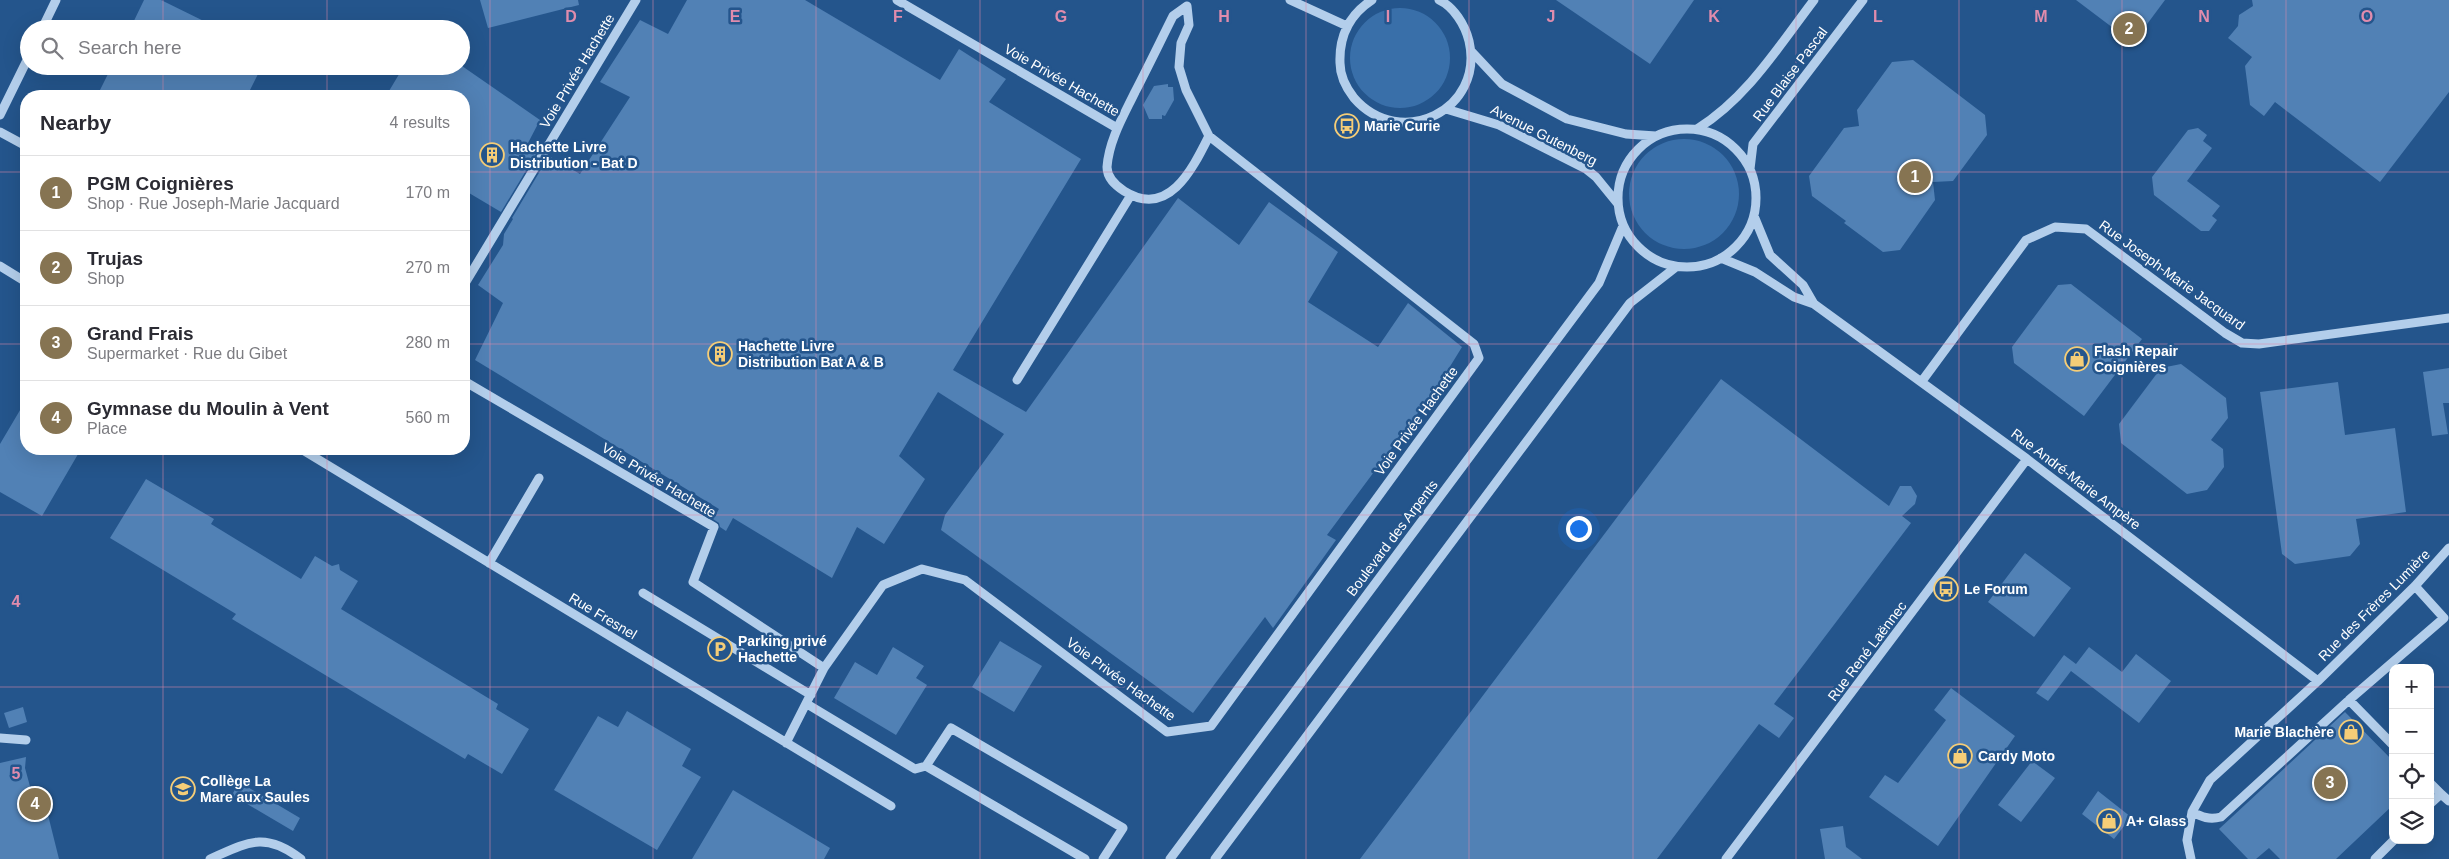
<!DOCTYPE html>
<html lang="en">
<head>
<meta charset="utf-8">
<style>
  body { margin:0; font-family:Helvetica,sans-serif; background:#f2f2f3; color:#2b2b33 }
  .controls { position:absolute; right:15px; bottom:15px; display:grid; overflow:hidden; border-radius:10px; box-shadow:0 5px 20px #0002 }
  .controls button { width:45px; height:45px; display:grid; place-items:center; padding:0; border:0; border-bottom:1px solid #e1e1e2; background:#fff; color:#2b2b33; font:25px sans-serif }
  .you { position:absolute; left:1578px; top:528px; width:18px; height:18px; margin:-12px; border:4px solid #fff; border-radius:50%; background:#1a73e8; box-shadow:0 0 0 8px #1a73e833 }
  .badge { display:grid; place-items:center; width:32px; height:32px; border-radius:50%; background:#867452; color:#fff; font-size:16px; font-weight:700 }
  .pin { position:absolute; translate:-50% -50%; border:2px solid #fff; box-shadow:0 1px 5px #0006 }
  .list { margin:0; padding:0; list-style:none }
  h2 { display:flex; justify-content:space-between; align-items:center; height:65px; margin:0; padding:0 20px; font-size:21px }
  h2 small { font-size:16px; font-weight:400; color:#7c7c81 }
  .list li { display:grid; grid-template-columns:32px 1fr auto; gap:15px; align-items:center; box-sizing:border-box; height:75px; padding:0 20px; border-top:1px solid #e1e1e2 }
  .list b { display:block; font-size:19px; white-space:nowrap }
  .list p { margin:0; font-size:16px; white-space:nowrap; color:#7c7c81 }
  .list em { font-size:16px; font-style:normal; color:#7c7c81 }
  .icon { flex:none; width:28px; height:28px; fill:none; stroke:currentColor; stroke-width:2; stroke-linecap:round; stroke-linejoin:round }
  .map { position:relative; flex:none; width:2449px; height:859px; overflow:hidden }
  .search { position:absolute; background:#fff; box-shadow:0 5px 20px #0002; left:20px; top:20px; width:450px; height:55px; display:flex; align-items:center; gap:12px; box-sizing:border-box; padding:0 18px; border-radius:28px; color:#7c7c81; font-size:19px }
  .panel { position:absolute; background:#fff; box-shadow:0 5px 20px #0002; left:20px; top:90px; width:450px; height:365px; border-radius:20px }
  .map>svg:first-child { display:block }
</style>
</head>
<body>
<div class="map">
<svg width="2449" height="859" viewBox="0 0 2449 859">
  <rect width="100%" height="100%" fill="#24558c"/>
  <!-- green -->
  <path fill="#396fa9" d="M1350 58a50 50 0 1 1 100 0a50 50 0 1 1-100 0Z
    M1629 194a55 55 0 1 1 110 0a55 55 0 1 1-110 0Z"/>
  <!-- building -->
  <path fill="#5181b5" d="M144 0H161L220 29H130Z
    M480 0H578L579 5 488 28Z
    M687 0H805L940 80 959 49 1006 79 989 102 1081 159 953 370 1026 412 1178 198 1239 245 1269 202 1338 252 1308 302 1378 347 1408 303 1462 347 1438 386 1327 535 1336 540 1273 628 1265 617 1193 713 941 530 945 515 1004 434 938 392 899 456 925 479 884 544 857 527 832 578 733 518 726 531 720 527 719 523 713 519 719 509 475 360 503 303 478 285 503 245 504 234 513 219 512 218 549 156 580 174 630 97 600 82 640 20 668 34Z
    M1556 0H1694L1650 64Z
    M2076 0H2165L2133 43Z
    M2252 0H2449V92L2380 182 2275 102 2264 116 2250 105 2245 66 2252 57 2228 38 2238 26 2239 15 2253 6Z
    M1913 60 1985 115 1987 135 1953 181 1933 182 1935 200 1900 250 1883 252 1844 223 1846 221 1812 196 1809 176 1844 128 1859 126 1857 110 1892 62Z
    M112 66H262L247 96H97Z
    M404 66H462L540 120 528 143 539 149 501 212 464 190V96H386Z
    M1168 84V87H1173L1174 100 1165 116 1162 115V119H1149L1143 105 1154 86Z
    M2198 128 2207 135 2203 141 2212 148 2187 181 2220 206 2212 216 2217 220 2209 231H2201L2154 195 2152 177 2188 130Z
    M2071 284 2142 339 2084 416 2014 363 2012 347 2058 285Z
    M2181 364 2226 398 2228 418 2211 440 2223 449 2224 467 2207 490 2187 494 2121 443 2119 424 2161 368Z
    M2449 368V403H2443L2448 434 2432 436 2423 372Z
    M1721 379 1889 506 1900 486H1911L1917 496 1915 504 1902 516 1911 523 1774 704 1794 718 1779 738 1759 724 1657 859H1360Z
    M2338 382 2345 435 2395 428 2406 512 2356 519 2360 544 2350 556 2295 564 2282 554 2260 392Z
    M26 400V449H81L42 516 0 492V444Z
    M146 479 214 519 211 524 301 579 315 556 332 566 339 564 340 570 358 581 341 609 498 704 496 709 529 729 502 774 468 754 465 759 232 619 236 614 110 538Z
    M2025 553 2071 588 2034 637 1988 602Z
    M1000 641 1042 666 1014 712 972 687Z
    M893 647 924 666 916 678 927 685 896 735 834 698 855 662 877 675Z
    M2089 647 2122 672 2136 654 2171 681 2139 723 2071 671 2048 701 2036 693 2064 655 2076 664Z
    M1951 688 2015 736 1938 846 1869 797 1885 775 1898 783 1946 720 1934 710Z
    M23 707 27 722 9 728 4 713Z
    M627 711 691 749 682 766 701 777 657 850 554 790 598 716 618 727Z
    M2345 712 2393 761V805L2336 859H2280L2269 848 2256 859H2248L2219 829Z
    M26 757 25 768 34 801 44 799 59 859H0V763Z
    M2032 761 2055 778 2021 822 1998 805Z
    M239 782 300 818 293 831 232 795Z
    M733 790 830 848 824 859H692Z
    M2098 791 2131 817 2114 839 2082 814Z
    M1843 826 1846 847 1862 859H1825L1820 829Z"/>
  <g fill="none" stroke-linecap="round" stroke-linejoin="round">
    <!-- minor -->
    <path stroke="#b3ceeb" stroke-width="9" d="M897 0 1117 128
      M1290 0 1347 26
      M1372 0C1349 15 1339 36 1340 63 1340 76 1347 89 1354 98 1400 151 1485 110 1469 41 1465 25 1454 7 1439 0
      M42 29 56 0
      M1472 52 1502 84 1567 119 1626 134 1656 136
      M1446 109 1499 125 1586 169 1596 177 1618 204
      M0 115 29 56
      M1618 198a69 69 0 1 1 138 0a69 69 0 1 1-138 0Z
      M1697 129C1747 98 1779 46 1814 0
      M0 132 26 146
      M1750 169 1753 144 1863 0
      M1754 216 1770 255 1803 285 1814 304
      M1721 258 1755 272 1794 297 1814 304 2027 459 2318 681
      M0 266 26 282
      M464 285 636 0
      M1017 380 1131 195
      M464 381 714 527 693 582 824 668 883 585 922 569 965 580 1167 732 1211 726 1479 358 1474 344 1209 136 1186 90 1179 67 1181 43 1189 25 1187 6 1173 16C1160 42 1148 67 1135 92 1124 115 1109 140 1107 167 1107 178 1115 185 1124 191 1168 219 1192 170 1209 136
      M1922 381 2026 240 2055 227 2086 229 2225 333 2242 343 2259 344 2449 318
      M301 449 891 806
      M489 563 539 478
      M643 593 811 695
      M2349 700 2393 745
      M807 704 915 769 926 766 951 728 1123 828 1103 859
      M0 738 26 740
      M786 743 824 668
      M926 766 1085 859
      M2430 783 2441 794 2430 804
      M2441 794 2449 801
      M2192 812C2202 817 2209 820 2221 817L2349 700 2444 618 2415 586
      M210 859C248 842 265 831 301 859
      M1170 859 1599 283 1623 226
      M1215 859 1630 303 1676 267
      M1726 859 2027 459
      M2191 859 2187 840 2192 812 2210 780 2318 681 2415 586 2449 548
      M2375 859 2394 840"/>
  </g>
  <!-- grid -->
  <path fill="none" stroke="#e08cad" stroke-width="1" stroke-opacity="0.55" d="M163 0V29M327 0V29M490 0V859M653 0V859M816 0V859M980 0V859M1143 0V859M1306 0V859M1469 0V859M1633 0V859M1796 0V859M1959 0V859M2122 0V859M2286 0V859M163 66V96M327 66V96M0 172H26M464 172H2449M0 344H26M464 344H2449M163 449V859M327 449V859M0 515H2449M0 687H2393M2430 687H2449"/>
  <!-- icons -->
  <defs>
    <g id="bus-ring" transform="scale(1.25)"><circle r="9.5" fill="#24558c" stroke="#f5cd77" stroke-width="1.5"/><path d="M-5-6H5V4H4V6H2V4H-2V6H-4V4H-5ZM-3.5-4V0h7V-4ZM-3.5 1.2v1.5H-2V1.2ZM2 1.2v1.5H3.5V1.2Z" fill="#f5cd77"/></g>
    <g id="building-ring" transform="scale(1.25)"><circle r="9.5" fill="#24558c" stroke="#f5cd77" stroke-width="1.5"/><path d="M-4-6H4V6H1V3H-1V6H-4ZM-2.5-4.3h1.7v1.8h-1.7ZM.8-4.3h1.7v1.8H.8ZM-2.5-1h1.7V.8h-1.7ZM.8-1h1.7V.8H.8Z" fill="#f5cd77"/></g>
    <g id="shop-ring" transform="scale(1.25)"><circle r="9.5" fill="#24558c" stroke="#f5cd77" stroke-width="1.5"/><path d="M-5-2.5h2.3a2.7 3.5 0 0 1 5.4 0H5L5.5 6h-11ZM-1.5-2.5h3a1.5 2.3 0 0 0-3 0Z" fill="#f5cd77"/></g>
    <g id="parking-ring" transform="scale(1.25)"><circle r="9.5" fill="#24558c" stroke="#f5cd77" stroke-width="1.5"/><path d="M-3.5-5.5H1a3.5 3.5 0 0 1 0 7H-1V5.5H-3.5ZM-1-3.4V-.6H.8a1.4 1.4 0 0 0 0-2.8Z" fill="#f5cd77"/></g>
    <g id="school-ring" transform="scale(1.25)"><circle r="9.5" fill="#24558c" stroke="#f5cd77" stroke-width="1.5"/><path d="M0-5L7-2L0 1L-7-2ZM-4 1L0 2.5L4 1V4Q0 6-4 4Z" fill="#f5cd77"/></g>
  </defs>
  <g fill-rule="evenodd">
    <use href="#bus-ring" x="1347" y="126"/>
    <use href="#building-ring" x="492" y="155"/>
    <use href="#building-ring" x="720" y="354"/>
    <use href="#shop-ring" x="2077" y="359"/>
    <use href="#bus-ring" x="1946" y="589"/>
    <use href="#parking-ring" x="720" y="649"/>
    <use href="#shop-ring" x="2351" y="732"/>
    <use href="#shop-ring" x="1960" y="756"/>
    <use href="#school-ring" x="183" y="789"/>
    <use href="#shop-ring" x="2109" y="821"/>
  </g>
  <g text-anchor="middle" dominant-baseline="central" stroke-width="5" stroke-linejoin="round" paint-order="stroke">
    <!-- street labels -->
    <g font-size="14" fill="#fff" stroke="#24558c">
      <text transform="translate(577 71) rotate(-59)">Voie Privée Hachette</text>
      <text transform="translate(1790 74) rotate(-53)">Rue Blaise Pascal</text>
      <text transform="translate(1062 80) rotate(30)">Voie Privée Hachette</text>
      <text transform="translate(1544 135) rotate(27)">Avenue Gutenberg</text>
      <text transform="translate(2172 275) rotate(36)">Rue Joseph-Marie Jacquard</text>
      <text transform="translate(1416 421) rotate(-54)">Voie Privée Hachette</text>
      <text transform="translate(2076 479) rotate(37)">Rue André-Marie Ampère</text>
      <text transform="translate(659 480) rotate(31)">Voie Privée Hachette</text>
      <text transform="translate(1392 538) rotate(-53)">Boulevard des Arpents</text>
      <text transform="translate(2374 605) rotate(-45)">Rue des Frères Lumière</text>
      <text transform="translate(603 616) rotate(31)">Rue Fresnel</text>
      <text transform="translate(1867 651) rotate(-53)">Rue René Laënnec</text>
      <text transform="translate(1121 679) rotate(36)">Voie Privée Hachette</text>
    </g>
    <!-- poi labels -->
    <g font-size="14" font-weight="bold" fill="#fff" stroke="#24558c" text-anchor="start">
      <text x="1364" y="126">Marie Curie</text>
      <text x="510" y="147">Hachette Livre<tspan x="510" dy="16">Distribution - Bat D</tspan></text>
      <text x="738" y="346">Hachette Livre<tspan x="738" dy="16">Distribution Bat A &amp; B</tspan></text>
      <text x="2094" y="351">Flash Repair<tspan x="2094" dy="16">Coignières</tspan></text>
      <text x="1964" y="589">Le Forum</text>
      <text x="738" y="641">Parking privé<tspan x="738" dy="16">Hachette</tspan></text>
      <text x="2334" y="732" text-anchor="end">Marie Blachère</text>
      <text x="1978" y="756">Cardy Moto</text>
      <text x="200" y="781">Collège La<tspan x="200" dy="16">Mare aux Saules</tspan></text>
      <text x="2126" y="821">A+ Glass</text>
    </g>
  </g>
  <g font-size="16" text-anchor="middle" font-weight="bold" fill="#e08cad" stroke="#24558c" stroke-width="5" stroke-linejoin="round" paint-order="stroke">
    <text x="571" y="22">D</text>
    <text x="735" y="22">E</text>
    <text x="898" y="22">F</text>
    <text x="1061" y="22">G</text>
    <text x="1224" y="22">H</text>
    <text x="1388" y="22">I</text>
    <text x="1551" y="22">J</text>
    <text x="1714" y="22">K</text>
    <text x="1878" y="22">L</text>
    <text x="2041" y="22">M</text>
    <text x="2204" y="22">N</text>
    <text x="2367" y="22">O</text>
    <text x="16" y="607">4</text>
    <text x="16" y="779">5</text>
  </g>
</svg>
<div class="controls">
<button>+</button>
<button>−</button>
<button><svg class="icon" aria-label="locate" viewBox="0 0 24 24"><circle cx="12" cy="12" r="6"/><path d="M12 2v4M12 18v4M2 12h4M18 12h4"/></svg></button>
<button><svg class="icon" aria-label="layers" viewBox="0 0 24 24"><path d="M12 4l9 5-9 5-9-5zM3 14l9 5 9-5"/></svg></button>
</div>
<div class="you"></div>
<div class="pin badge" style="left:1915px;top:177px">1</div>
<div class="pin badge" style="left:2129px;top:29px">2</div>
<div class="pin badge" style="left:2330px;top:783px">3</div>
<div class="pin badge" style="left:35px;top:804px">4</div>
<div class="search"><svg class="icon" aria-label="search" viewBox="0 0 24 24"><circle cx="10" cy="10" r="6"/><path d="M15 15l6 6"/></svg>Search here</div>
<section class="panel">
<h2>Nearby<small>4 results</small></h2>
<ul class="list">
<li><span class="badge">1</span><div><b>PGM Coignières</b><p>Shop · Rue Joseph-Marie Jacquard</p></div><em>170 m</em></li>
<li><span class="badge">2</span><div><b>Trujas</b><p>Shop</p></div><em>270 m</em></li>
<li><span class="badge">3</span><div><b>Grand Frais</b><p>Supermarket · Rue du Gibet</p></div><em>280 m</em></li>
<li><span class="badge">4</span><div><b>Gymnase du Moulin à Vent</b><p>Place</p></div><em>560 m</em></li>
</ul>
</section>
</div>
</body>
</html>
